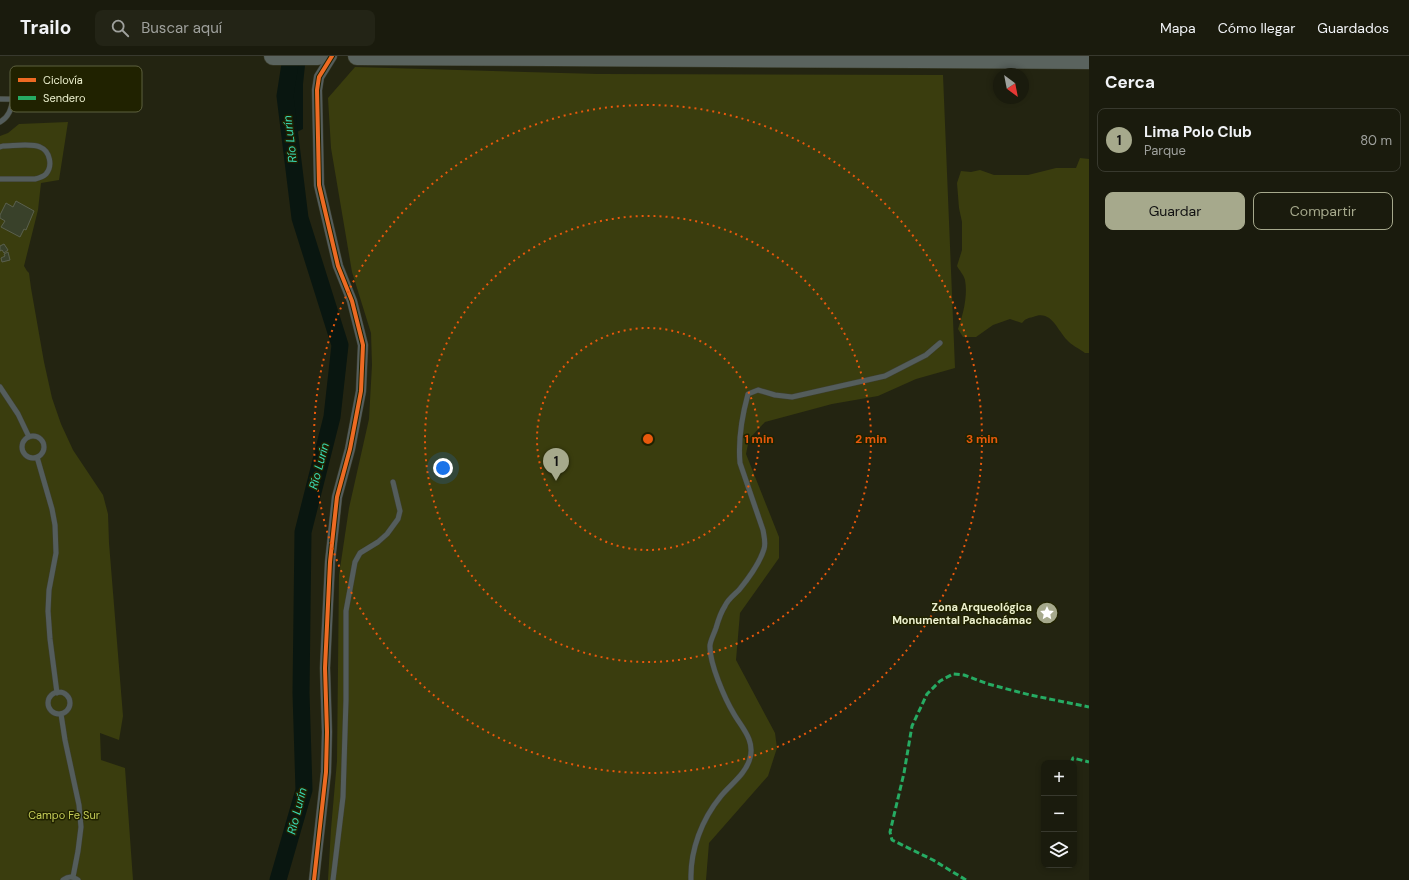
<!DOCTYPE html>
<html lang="es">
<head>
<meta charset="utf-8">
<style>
  body { margin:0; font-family:"DM Sans",sans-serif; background:#232416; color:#f1f3f6 }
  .controls { position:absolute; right:12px; bottom:12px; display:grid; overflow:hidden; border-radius:8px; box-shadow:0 2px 6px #0003 }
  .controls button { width:36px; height:36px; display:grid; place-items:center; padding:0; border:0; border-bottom:1px solid #38392e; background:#1a1b0d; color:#f1f3f6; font:20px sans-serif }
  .compass { position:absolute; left:993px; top:12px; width:36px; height:36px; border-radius:50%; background:#1a1b0d; box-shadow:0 2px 6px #0003; rotate:148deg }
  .you { position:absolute; left:443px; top:412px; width:14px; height:14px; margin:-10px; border:3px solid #fff; border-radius:50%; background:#1a73e8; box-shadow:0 0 0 6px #1a73e833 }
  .badge { display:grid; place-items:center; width:26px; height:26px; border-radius:50%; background:#a6a98c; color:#111; font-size:13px; font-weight:700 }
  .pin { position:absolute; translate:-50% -33px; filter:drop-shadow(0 1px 2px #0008) }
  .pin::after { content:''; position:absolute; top:21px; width:14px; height:12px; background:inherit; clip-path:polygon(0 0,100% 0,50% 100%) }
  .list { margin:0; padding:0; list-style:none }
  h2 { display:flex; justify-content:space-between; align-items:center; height:52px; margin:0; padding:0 16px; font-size:17px }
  h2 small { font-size:13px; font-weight:400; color:#9fa19d }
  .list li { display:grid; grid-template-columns:26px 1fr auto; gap:12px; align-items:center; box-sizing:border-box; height:64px; margin:0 8px 8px; padding:0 8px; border:1px solid #38392e; border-radius:8px }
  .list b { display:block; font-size:15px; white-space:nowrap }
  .list p { margin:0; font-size:13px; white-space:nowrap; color:#9fa19d }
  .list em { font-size:13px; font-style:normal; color:#9fa19d }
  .actions { display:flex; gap:8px; padding:12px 16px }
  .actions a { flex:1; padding:9px 0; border:1px solid #a6a98c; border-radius:8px; text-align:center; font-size:14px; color:#a6a98c }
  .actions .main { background:#a6a98c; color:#111 }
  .icon { flex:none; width:22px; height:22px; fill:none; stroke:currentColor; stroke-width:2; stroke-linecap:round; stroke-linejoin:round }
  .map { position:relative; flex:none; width:1089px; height:824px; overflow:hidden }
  header { display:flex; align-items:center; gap:24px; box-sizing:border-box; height:56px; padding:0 20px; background:#1a1b0d; border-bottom:1px solid #38392e }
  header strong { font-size:19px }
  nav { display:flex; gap:22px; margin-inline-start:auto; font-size:14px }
  .search { width:280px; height:36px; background:#232416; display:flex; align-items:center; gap:10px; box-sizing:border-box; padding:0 14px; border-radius:8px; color:#9fa19d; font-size:15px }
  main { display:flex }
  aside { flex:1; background:#1a1b0d }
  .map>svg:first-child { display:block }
</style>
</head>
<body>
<header>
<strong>Trailo</strong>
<div class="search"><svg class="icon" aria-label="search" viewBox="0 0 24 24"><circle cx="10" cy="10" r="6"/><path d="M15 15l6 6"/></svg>Buscar aquí</div>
<nav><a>Mapa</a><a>Cómo llegar</a><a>Guardados</a></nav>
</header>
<main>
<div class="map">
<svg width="1089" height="824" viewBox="0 0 1089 824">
  <rect width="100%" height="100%" fill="#232411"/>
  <!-- green -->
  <path fill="#3a3d0e" d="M355 11 598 18 943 19 955 312 916 323 878 340 832 348 765 366 749 383 746 398 779 481V502L740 557 736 604 775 677 777 692 768 720 709 787 706 824H328L331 773 337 705 339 519 349 452 369 363 372 309 371 277 352 216 331 92 328 42Z
    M68 66 59 124 41 127 38 154 24 210 27 215 29 217 31 232 44 306 52 342 61 368 73 394 103 439 108 458 109 487 123 660 119 684 100 677 101 704 125 712 133 824H0V80L8 77 19 68Z
    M1080 102 1089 103V297H1085C1080 293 1073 290 1069 286 1057 275 1052 253 1033 261 1028 262 1025 263 1022 267L1010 263 993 269 976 281H963L958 273C963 259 968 240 965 224 964 219 959 214 957 210L962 194V166L959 152 957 127 961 115 971 116 980 114 994 119H1028L1056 112H1076Z"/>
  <!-- water -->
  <path fill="#091610" d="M288 0H306L303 28V73L287 81 286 39Z"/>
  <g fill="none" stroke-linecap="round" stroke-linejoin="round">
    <!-- river -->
    <path stroke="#091610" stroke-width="17" d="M278 824 304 734 301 637 303 476 332 361 340 289 300 162 285 40 290 8"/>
  </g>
  <!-- building -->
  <path fill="#39412a" stroke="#5a604e" d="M16 145 34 155 26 174 24 173 20 181 1 171 5 165 0 162V159L6 147 13 151Z
    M4 188 8 194 4 197 2 194 0 195V190Z
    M8 196 10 204 2 206 1 202 5 200 4 198Z"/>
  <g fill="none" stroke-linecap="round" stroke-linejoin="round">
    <!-- service casing -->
    <g stroke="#3d3f2d" stroke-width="6">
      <path id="service" d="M0 43 70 44
        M0 66C9 61 11 53 13 44
        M0 91 3 90C13 90 32 87 40 91 50 95 53 110 46 118 43 121 39 122 35 123H0
        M0 331 18 358 29 381
        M22 391a11 11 0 1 1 22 0a11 11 0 1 1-22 0Z
        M37 401 52 453 55 469 56 497 49 534 48 555 50 583 57 637
        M48 647a11 11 0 1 1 22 0a11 11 0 1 1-22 0Z
        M61 658 65 684 79 749 81 771 78 795 73 821
        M63 824C68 820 73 820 78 824
        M333 824 343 741 346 644V555L355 506 360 497 378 486 387 478 398 463 400 455 393 426
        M691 824C690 794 702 763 721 740 731 728 746 718 750 702 755 684 742 672 734 658 725 643 709 607 710 589 711 583 714 578 716 572 718 565 721 556 725 550 728 543 734 539 739 534 748 523 760 506 764 493 766 487 764 480 763 474L740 407C738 385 742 360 748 338L758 334 775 339 792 341 885 320 926 299 940 287"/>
    </g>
    <!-- minor casing -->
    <g stroke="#3d3f2d" stroke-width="11">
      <path id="minor" d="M314 824 326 716 327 676 325 612 330 506 337 441 350 393 361 335 363 289 352 245 338 210 319 129 317 34 319 21 332 0"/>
    </g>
    <!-- motorway casing -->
    <g stroke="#3d3f2d" stroke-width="19">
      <path id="motorway" d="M273 0H318
        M357 0 1089 4"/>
    </g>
    <!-- service -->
    <use href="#service" stroke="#545d5c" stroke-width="5"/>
    <!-- minor -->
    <use href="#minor" stroke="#545d5c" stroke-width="10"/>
    <!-- motorway -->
    <use href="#motorway" stroke="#5a635e" stroke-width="18"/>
    <!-- quiet -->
    <path stroke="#26ab63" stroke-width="3" stroke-dasharray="6 3" stroke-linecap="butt" d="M1071 707 1073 702 1089 706
      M966 824 933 804 892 784 890 776 904 717 912 670 927 638 940 625 953 618 964 619 988 628 1030 639 1089 651"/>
    <!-- cycleway casing -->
    <g stroke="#202200" stroke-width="6">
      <path id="cycleway" d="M314 824 326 716 327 676 325 612 330 506 337 441 350 393 361 335 363 289 352 245 338 210 319 129 317 34 319 21 332 0"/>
    </g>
    <!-- cycleway -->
    <use href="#cycleway" stroke="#ed6a23" stroke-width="4"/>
  </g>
  <!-- distance rings -->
  <g fill="none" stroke="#e8590c" stroke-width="2" stroke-dasharray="2 4">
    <circle cx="648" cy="383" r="111"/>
    <circle cx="648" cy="383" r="223"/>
    <circle cx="648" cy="383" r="334"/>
  </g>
  <!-- icons -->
  <defs>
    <g id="sight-disc" transform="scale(1.15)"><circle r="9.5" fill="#a6a98c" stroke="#202200"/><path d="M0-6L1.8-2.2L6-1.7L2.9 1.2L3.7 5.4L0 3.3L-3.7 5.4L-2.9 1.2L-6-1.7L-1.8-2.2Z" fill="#fff"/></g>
  </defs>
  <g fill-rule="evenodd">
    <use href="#sight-disc" x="1047" y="557"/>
  </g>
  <g text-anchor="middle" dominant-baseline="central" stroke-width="3" stroke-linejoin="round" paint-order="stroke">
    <!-- poi labels -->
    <g font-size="11" font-weight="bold" fill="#ecf0ce" stroke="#202200" text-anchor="end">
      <text x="1032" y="551">Zona Arqueológica<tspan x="1032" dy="13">Monumental Pachacámac</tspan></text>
    </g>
    <!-- park labels -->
    <g font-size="11" fill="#c5cd57" stroke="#202200">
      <text x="64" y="759">Campo Fe Sur</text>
    </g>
    <!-- water labels -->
    <g font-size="12" font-style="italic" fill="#39dcb6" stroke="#202200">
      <text transform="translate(290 83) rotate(-97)">Río Lurín</text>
      <text transform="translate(319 410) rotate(-75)">Río Lurín</text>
      <text transform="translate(297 755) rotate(-76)">Río Lurín</text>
    </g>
  </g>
  <!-- legend -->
  <rect x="10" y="10" width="132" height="46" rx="6" fill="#202200" stroke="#5d603e" stroke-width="1"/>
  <rect x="18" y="22" width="18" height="4" fill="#ed6a23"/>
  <rect x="18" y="40" width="18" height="4" fill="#26ab63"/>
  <g font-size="11" fill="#ecf0ce">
    <text x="43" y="28">Ciclovía</text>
    <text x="43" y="46">Sendero</text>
  </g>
  <circle cx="648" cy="383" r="6" fill="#e8590c" stroke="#202200" stroke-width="2"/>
  <g font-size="12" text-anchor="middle" font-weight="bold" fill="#e8590c" stroke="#202200" stroke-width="3" stroke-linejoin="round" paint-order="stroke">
    <text x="759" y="387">1 min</text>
    <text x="871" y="387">2 min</text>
    <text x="982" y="387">3 min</text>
  </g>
</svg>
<div class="controls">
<button>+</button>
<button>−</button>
<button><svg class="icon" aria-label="layers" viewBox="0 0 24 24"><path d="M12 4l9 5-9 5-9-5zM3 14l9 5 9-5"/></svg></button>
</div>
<svg class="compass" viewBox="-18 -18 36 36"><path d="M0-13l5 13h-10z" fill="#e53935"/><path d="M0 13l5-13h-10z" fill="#9fa19d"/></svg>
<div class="you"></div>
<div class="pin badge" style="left:556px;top:425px">1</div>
</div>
<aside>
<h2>Cerca<small></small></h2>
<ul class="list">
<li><span class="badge">1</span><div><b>Lima Polo Club</b><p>Parque</p></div><em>80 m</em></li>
</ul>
<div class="actions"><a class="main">Guardar</a><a>Compartir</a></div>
</aside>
</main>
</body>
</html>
